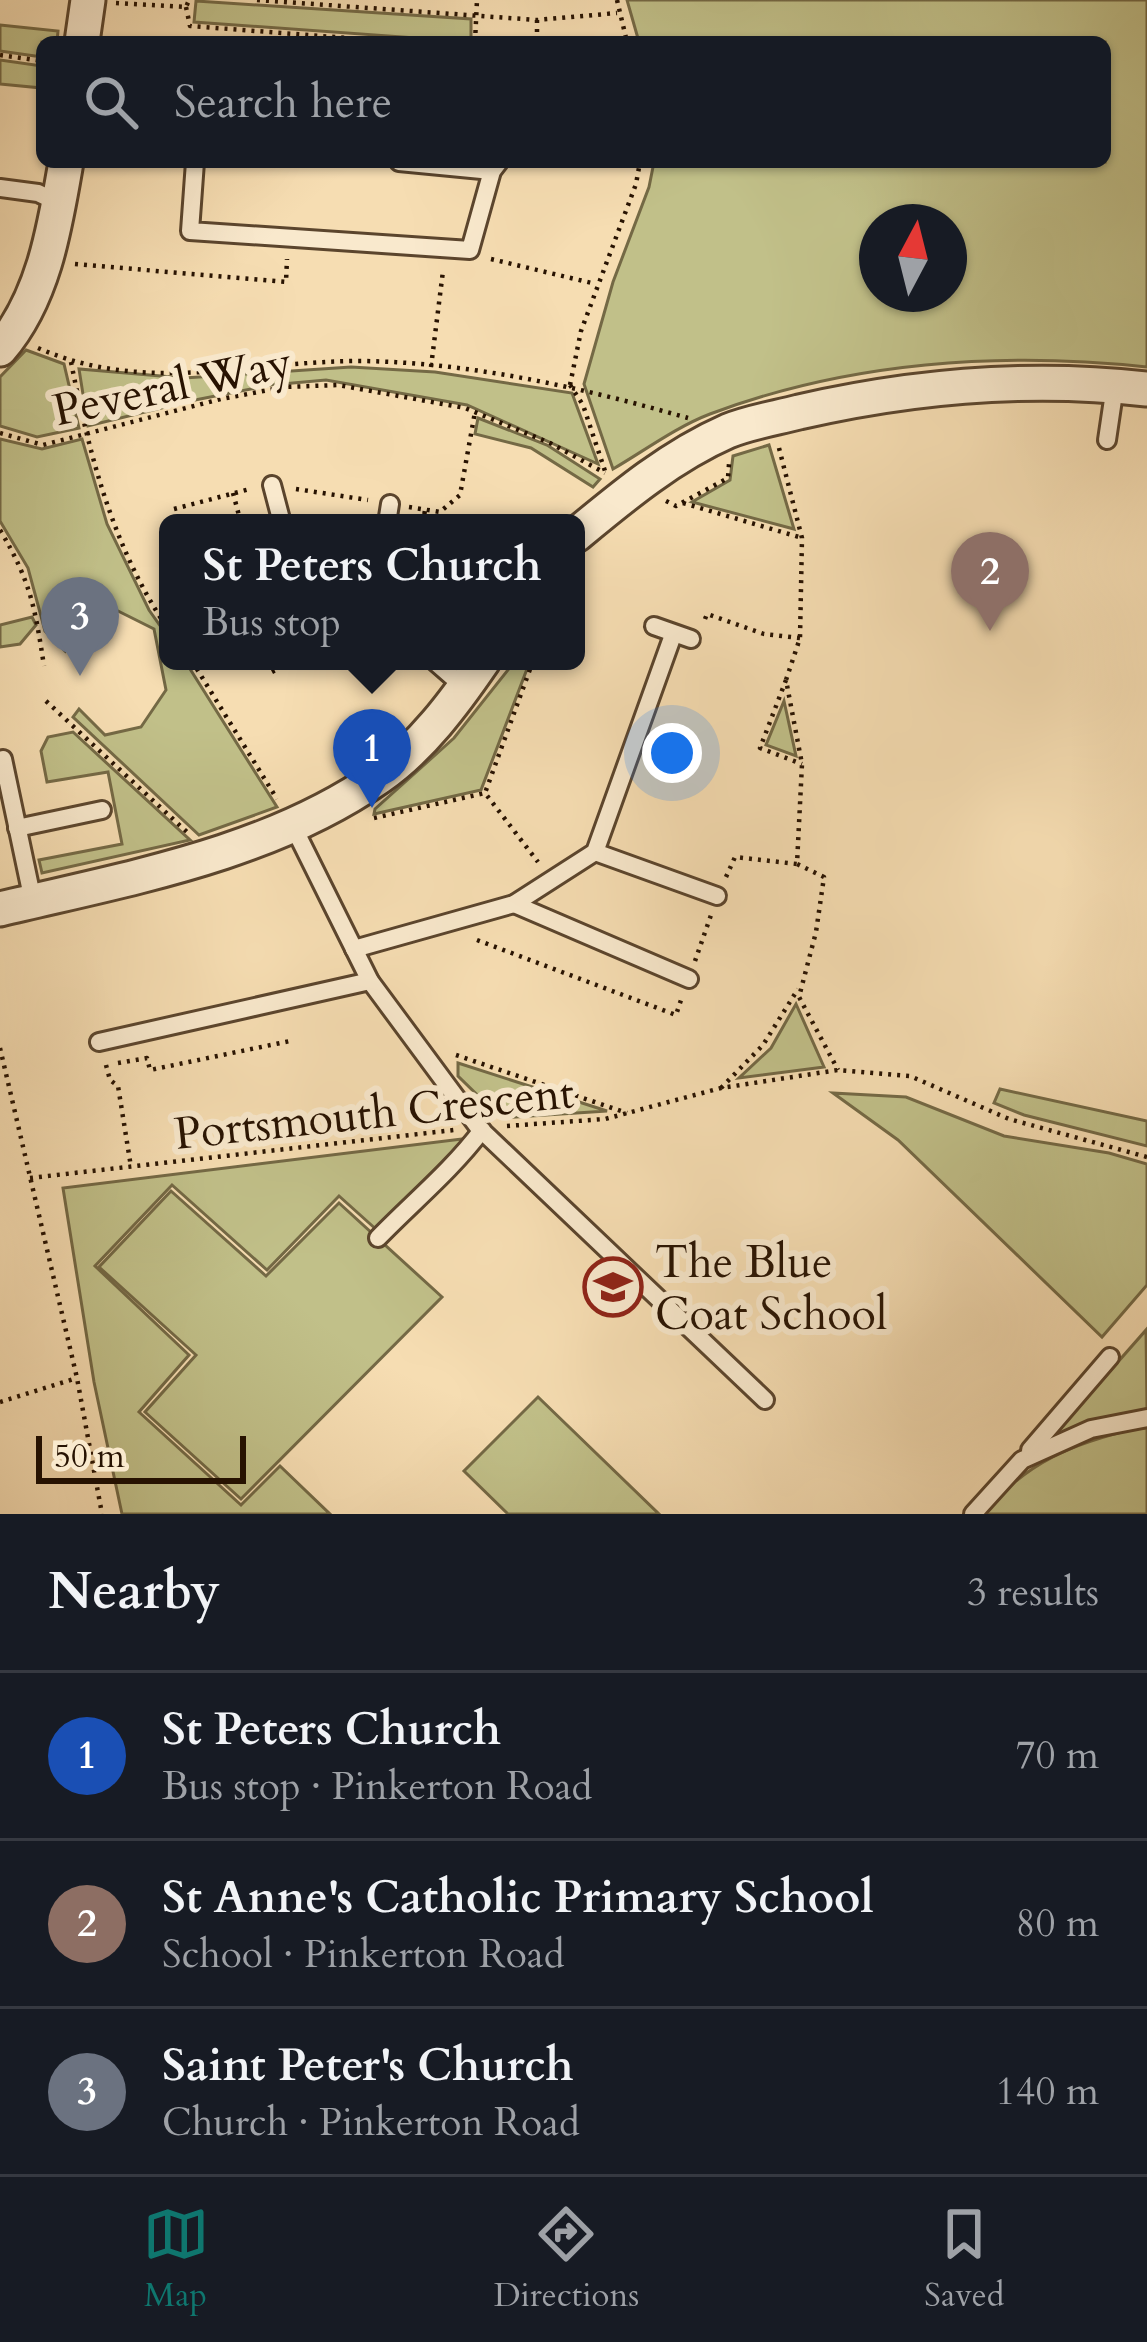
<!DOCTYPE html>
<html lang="en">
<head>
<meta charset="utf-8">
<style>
  :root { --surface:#171b24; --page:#242831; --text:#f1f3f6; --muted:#9ea1a6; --line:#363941; --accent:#0f766e }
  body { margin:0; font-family:Cardo,serif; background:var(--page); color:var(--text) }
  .compass { position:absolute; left:859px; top:204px; width:108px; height:108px; border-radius:50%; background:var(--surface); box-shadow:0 3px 9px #0004; rotate:7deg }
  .scale { position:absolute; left:36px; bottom:30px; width:210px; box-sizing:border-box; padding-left:12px; border:6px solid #271201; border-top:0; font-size:33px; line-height:42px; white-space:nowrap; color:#271201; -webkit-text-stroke:9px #f9e9cd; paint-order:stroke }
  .you { position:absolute; left:672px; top:753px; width:42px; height:42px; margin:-30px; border:9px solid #fff; border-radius:50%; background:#1a73e8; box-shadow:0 0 0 18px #1a73e833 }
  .badge { display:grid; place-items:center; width:78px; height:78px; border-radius:50%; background:var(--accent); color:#fff; font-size:39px; font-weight:700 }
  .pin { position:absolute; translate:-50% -99px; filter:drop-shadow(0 3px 6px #0008) }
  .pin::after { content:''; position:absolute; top:63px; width:42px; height:36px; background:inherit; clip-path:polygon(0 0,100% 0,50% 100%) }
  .popup { position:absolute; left:159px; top:514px; width:426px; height:156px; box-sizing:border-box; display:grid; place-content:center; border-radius:18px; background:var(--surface); filter:drop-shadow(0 3px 9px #0005); font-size:39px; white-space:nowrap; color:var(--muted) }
  .popup b { font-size:45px; color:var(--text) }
  .popup::after { content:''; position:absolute; left:50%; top:100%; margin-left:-24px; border:24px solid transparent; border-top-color:var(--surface) }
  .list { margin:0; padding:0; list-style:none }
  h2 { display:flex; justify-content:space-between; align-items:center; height:156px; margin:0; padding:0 48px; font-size:51px }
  h2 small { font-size:39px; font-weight:400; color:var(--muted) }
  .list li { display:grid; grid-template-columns:78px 1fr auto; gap:36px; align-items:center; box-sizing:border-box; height:168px; padding:0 48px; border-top:3px solid var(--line) }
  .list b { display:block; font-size:45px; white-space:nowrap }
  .list p { margin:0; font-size:39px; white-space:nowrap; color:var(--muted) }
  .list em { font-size:39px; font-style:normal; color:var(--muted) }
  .icon { flex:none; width:66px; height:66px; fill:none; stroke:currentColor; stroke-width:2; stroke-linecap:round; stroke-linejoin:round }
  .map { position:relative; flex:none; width:1147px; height:1514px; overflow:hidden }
  .search { position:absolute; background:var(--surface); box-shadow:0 3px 9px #0004; left:36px; right:36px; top:36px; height:132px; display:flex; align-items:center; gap:30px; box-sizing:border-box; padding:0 42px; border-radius:18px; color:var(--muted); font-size:45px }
  .sheet { height:660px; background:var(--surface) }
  nav { display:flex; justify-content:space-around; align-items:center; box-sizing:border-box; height:168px; border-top:3px solid var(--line); background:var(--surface); font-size:33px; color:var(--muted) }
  nav a { display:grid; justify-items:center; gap:6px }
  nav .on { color:var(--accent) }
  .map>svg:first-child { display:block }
  .green { fill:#c1c089; stroke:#746945; stroke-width:3; fill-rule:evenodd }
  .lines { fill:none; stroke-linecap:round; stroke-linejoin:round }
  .service-casing { stroke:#5b452d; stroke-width:22 }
  .minor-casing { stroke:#5b452d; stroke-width:39 }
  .path { stroke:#271201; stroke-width:4.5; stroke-dasharray:3 6; stroke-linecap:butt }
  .service { stroke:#f9e9cd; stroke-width:16 }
  .minor { stroke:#f9e9cd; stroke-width:33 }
  .labels { text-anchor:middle; stroke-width:12; stroke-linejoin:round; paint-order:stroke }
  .street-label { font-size:45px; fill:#271201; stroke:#f9e9cd }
  .poi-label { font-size:45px; fill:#271201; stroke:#f9e9cd; text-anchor:start }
</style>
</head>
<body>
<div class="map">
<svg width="1147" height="1514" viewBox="0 0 1147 1514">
  <rect width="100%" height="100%" fill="#f6ddb2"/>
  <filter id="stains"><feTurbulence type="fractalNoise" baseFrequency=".00167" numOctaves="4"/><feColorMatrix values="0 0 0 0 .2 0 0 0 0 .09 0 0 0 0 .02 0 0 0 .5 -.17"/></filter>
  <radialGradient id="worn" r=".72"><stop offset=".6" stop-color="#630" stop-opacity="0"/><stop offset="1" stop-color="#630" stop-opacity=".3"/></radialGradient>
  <g class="green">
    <path d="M627,0H1147V367C1001,351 848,362 710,414C676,427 644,451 613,469L584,384L613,282L649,187L654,162H1105V42H639ZM877,222H949V294H877Z"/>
    <polygon points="196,1 471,19 471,42 194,22"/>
    <polygon points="0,25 58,31 57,42 42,42 42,57 0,51"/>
    <polygon points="0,60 42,66 42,88 0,84"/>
    <polygon points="26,350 64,364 79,428 37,437 0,426 0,377"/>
    <polygon points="351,367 435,372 572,393 598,464 467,405 326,380 271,385 190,401 88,426 79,369 184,378"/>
    <polygon points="478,418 547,445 600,479 593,487 531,448 475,434"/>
    <polygon points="0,439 42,449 82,439 107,524 149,610 168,637 168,661 185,661 277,807 199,835 73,717 79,709 105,735 141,727 166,690 154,629 114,609 81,614 65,651 45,631 28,568 0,521"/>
    <polygon points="769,445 794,529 692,502 730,480 733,456"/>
    <polygon points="32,617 36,625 20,644 0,647 0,625"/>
    <polygon points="515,661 530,661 481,790 374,814 375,809 454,738"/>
    <polygon points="784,701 796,756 766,745"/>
    <polygon points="73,732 190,840 42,873 39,860 122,844 108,772 47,782 41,751 48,737"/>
    <polygon points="796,1004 824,1067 739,1078 771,1048"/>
    <polygon points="458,1063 607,1111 501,1118 458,1076"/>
    <polygon points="1000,1089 1147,1121 1147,1146 1024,1115 994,1103"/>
    <polygon points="833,1093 906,1097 1004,1136 1109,1153 1147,1164 1147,1285 1102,1337 898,1140"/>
    <polygon points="470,1138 378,1231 339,1196 267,1270 172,1185 95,1266 189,1355 139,1412 241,1505 280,1466 330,1514 122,1514 94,1382 63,1188"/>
    <polygon points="171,1191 266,1276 339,1203 442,1297 241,1499 145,1412 196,1355 99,1267"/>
    <polygon points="1146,1330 1147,1410 1050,1439"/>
    <polygon points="538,1397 659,1514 508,1514 464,1471"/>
    <path d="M1138,1428H1147V1514H983C1026,1462 1073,1443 1138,1428Z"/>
  </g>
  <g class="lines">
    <defs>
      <g id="service">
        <polyline points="195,162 190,231 470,250 492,171 499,162"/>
        <polyline points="399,162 492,171"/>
        <polyline points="0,188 38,193 59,203"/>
        <polyline points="1107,440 1115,386"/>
        <polyline points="272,485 282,523"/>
        <polyline points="387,523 390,504"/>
        <polyline points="654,626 691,639"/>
        <polyline points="434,661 465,688"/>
        <polyline points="3,759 33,901"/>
        <polyline points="293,826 370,981 478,1127 765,1400"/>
        <polyline points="17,828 102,810"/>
        <polyline points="595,852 717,896"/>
        <polyline points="514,904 689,979"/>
        <polyline points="354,949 514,904 595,852 673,635"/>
        <polyline points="99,1042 370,981"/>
        <path d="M378,1238C413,1202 452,1170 482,1130"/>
        <polyline points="1030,1450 1110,1357"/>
        <polyline points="973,1514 1022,1460 1091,1429 1147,1418"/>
      </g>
      <g id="minor">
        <polyline points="82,42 88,0"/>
        <path d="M0,349C44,298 55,226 66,162"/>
        <path d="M576,535C623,496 671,456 728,431C750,422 776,418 799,412C912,386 1032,376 1147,389"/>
        <path d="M0,909C129,878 269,854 379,777C421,748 455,702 483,661"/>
      </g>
    </defs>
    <use href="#service" class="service-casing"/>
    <use href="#minor" class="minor-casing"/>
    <g class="path">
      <polyline points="257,0 537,20 617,13"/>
      <polyline points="617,0 627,42"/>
      <polyline points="116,3 186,7 189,0"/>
      <polyline points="186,7 190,26 400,42"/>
      <polyline points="537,20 537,42"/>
      <polyline points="475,42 477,0"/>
      <polyline points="0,55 42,61"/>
      <polyline points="491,259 596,284"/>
      <polyline points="75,264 286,282 287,259"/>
      <path d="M38,348C148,396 252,360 364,361C474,363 583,388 688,418"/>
      <path d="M71,362C90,457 113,548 168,629"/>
      <polyline points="431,367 443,271"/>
      <polyline points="570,385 581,331 636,184 640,162"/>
      <polyline points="570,385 583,405 606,474"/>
      <polyline points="0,433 43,445 221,399 285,387 338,385 465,408 550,443 605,473"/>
      <polyline points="779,448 802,538 800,638 786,680 802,764 797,864 824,877 816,932 799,997 838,1070"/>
      <polyline points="296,489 368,500"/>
      <polyline points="233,493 241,523"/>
      <polyline points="666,501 676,506 728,478 729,464"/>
      <polyline points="683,503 799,537"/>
      <polyline points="409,507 440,512 460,495 475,412"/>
      <polyline points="174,509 250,489"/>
      <polyline points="423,523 425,510"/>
      <path d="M0,530C31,582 35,608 44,666"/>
      <polyline points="705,619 707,614 764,634 800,638"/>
      <polyline points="192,661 277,799"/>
      <polyline points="533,661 485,793 538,862"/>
      <polyline points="272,672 293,661"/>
      <polyline points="786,680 760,748 802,764"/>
      <polyline points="46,701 188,833"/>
      <polyline points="374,818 485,793"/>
      <polyline points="726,877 735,857 797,864"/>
      <polyline points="477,940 676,1015 681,1000"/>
      <polyline points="695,961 711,915"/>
      <polyline points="0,1048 77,1378 102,1514"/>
      <polyline points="456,1055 627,1113"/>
      <polyline points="118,1063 147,1058 150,1070 290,1041"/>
      <polyline points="106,1065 110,1080 118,1086 131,1167"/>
      <polyline points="721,1088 763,1045 798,989"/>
      <polyline points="507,1126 605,1119 721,1088 838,1070 910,1076 1009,1119 1147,1157"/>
      <polyline points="30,1178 454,1130"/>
      <polyline points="0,1402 77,1378"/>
    </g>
    <use href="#service" class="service"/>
    <use href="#minor" class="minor"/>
  </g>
  <defs>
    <symbol id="school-ring" viewBox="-11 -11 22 22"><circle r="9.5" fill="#f9e9cd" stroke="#8f2418" stroke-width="1.5"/><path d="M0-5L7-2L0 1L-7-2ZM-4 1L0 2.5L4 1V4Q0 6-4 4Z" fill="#8f2418"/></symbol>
  </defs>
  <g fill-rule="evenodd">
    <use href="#school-ring" x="580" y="1254" width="66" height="66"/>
  </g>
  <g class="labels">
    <g class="street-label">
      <text transform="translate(172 385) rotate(-12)" y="16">Peveral Way</text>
      <text transform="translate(374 1112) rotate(-6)" y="16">Portsmouth Crescent</text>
    </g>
    <g class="poi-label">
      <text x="655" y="1277">The Blue<tspan x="655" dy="52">Coat School</tspan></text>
    </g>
  </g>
  <rect width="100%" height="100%" filter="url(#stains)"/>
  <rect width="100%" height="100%" fill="url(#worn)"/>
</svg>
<svg class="compass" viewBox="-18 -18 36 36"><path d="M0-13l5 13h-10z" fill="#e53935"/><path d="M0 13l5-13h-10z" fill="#9ea1a6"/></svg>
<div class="scale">50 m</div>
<div class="you"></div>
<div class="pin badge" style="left:372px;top:808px;background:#1a4fb4">1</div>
<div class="popup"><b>St Peters Church</b>Bus stop</div>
<div class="pin badge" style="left:990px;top:631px;background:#8d6e63">2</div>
<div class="pin badge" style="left:80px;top:676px;background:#6b7280">3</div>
<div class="search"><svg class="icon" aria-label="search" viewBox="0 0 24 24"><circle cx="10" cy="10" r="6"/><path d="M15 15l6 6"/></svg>Search here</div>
</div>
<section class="sheet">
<h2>Nearby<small>3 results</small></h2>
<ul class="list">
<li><span class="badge" style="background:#1a4fb4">1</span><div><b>St Peters Church</b><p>Bus stop · Pinkerton Road</p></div><em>70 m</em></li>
<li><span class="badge" style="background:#8d6e63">2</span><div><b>St Anne's Catholic Primary School</b><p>School · Pinkerton Road</p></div><em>80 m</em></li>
<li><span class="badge" style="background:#6b7280">3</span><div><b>Saint Peter's Church</b><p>Church · Pinkerton Road</p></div><em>140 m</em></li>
</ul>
</section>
<nav>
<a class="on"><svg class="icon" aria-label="map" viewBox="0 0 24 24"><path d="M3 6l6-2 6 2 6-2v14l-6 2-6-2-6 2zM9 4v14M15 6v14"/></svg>Map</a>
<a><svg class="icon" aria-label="directions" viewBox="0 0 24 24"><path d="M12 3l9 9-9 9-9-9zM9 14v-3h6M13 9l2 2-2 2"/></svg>Directions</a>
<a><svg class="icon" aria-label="saved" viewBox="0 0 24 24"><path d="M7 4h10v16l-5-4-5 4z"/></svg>Saved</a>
</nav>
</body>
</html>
